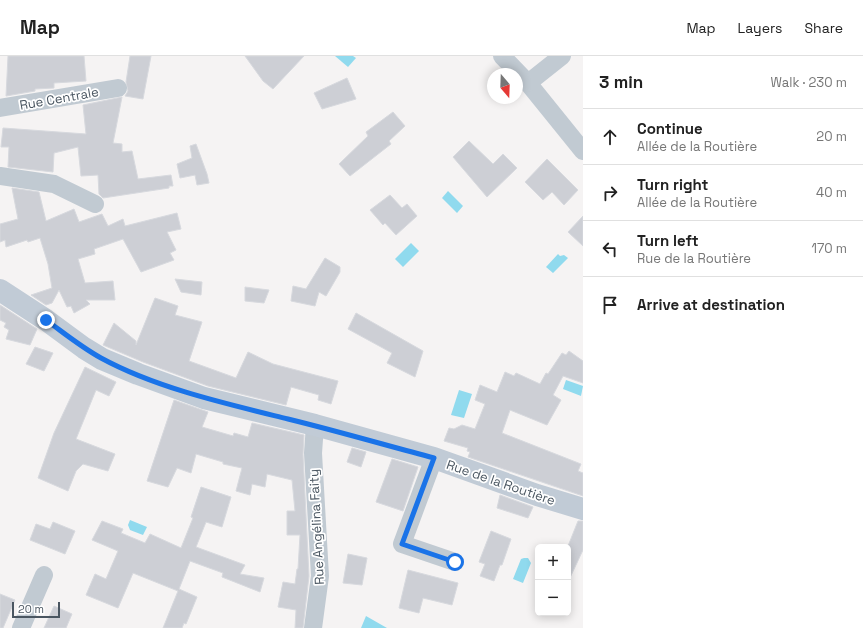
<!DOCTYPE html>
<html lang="en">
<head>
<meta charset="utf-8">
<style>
  :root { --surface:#fff; --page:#f2f2f2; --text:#222; --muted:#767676; --line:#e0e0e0 }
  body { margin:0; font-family:"Space Grotesk",sans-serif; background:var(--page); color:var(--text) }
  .controls { position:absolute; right:12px; bottom:12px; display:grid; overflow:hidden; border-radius:6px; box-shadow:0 2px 10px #0003 }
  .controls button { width:36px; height:36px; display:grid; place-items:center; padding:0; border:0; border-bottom:1px solid var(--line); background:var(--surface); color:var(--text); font:20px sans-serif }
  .compass { position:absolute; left:487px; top:12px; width:36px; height:36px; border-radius:50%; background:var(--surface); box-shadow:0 2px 10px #0003; rotate:161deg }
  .scale { position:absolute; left:12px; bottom:10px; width:48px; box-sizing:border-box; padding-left:4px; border:2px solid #4a5661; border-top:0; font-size:11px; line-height:14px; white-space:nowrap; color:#4a5661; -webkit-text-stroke:3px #fff; paint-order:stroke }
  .stop { position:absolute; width:12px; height:12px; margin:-9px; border:3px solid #1a73e8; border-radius:50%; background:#fff }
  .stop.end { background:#1a73e8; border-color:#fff; box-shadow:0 1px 4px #0008 }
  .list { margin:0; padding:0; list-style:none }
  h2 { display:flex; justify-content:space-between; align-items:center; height:52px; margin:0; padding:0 16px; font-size:17px }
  h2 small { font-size:13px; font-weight:400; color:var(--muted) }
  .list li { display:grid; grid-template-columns:26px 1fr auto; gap:12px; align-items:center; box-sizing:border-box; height:56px; padding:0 16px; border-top:1px solid var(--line) }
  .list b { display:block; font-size:15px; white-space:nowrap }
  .list p { margin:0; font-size:13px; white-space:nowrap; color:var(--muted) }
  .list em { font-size:13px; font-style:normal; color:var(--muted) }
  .icon { flex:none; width:22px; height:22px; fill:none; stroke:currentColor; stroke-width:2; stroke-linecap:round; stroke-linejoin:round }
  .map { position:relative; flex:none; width:583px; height:572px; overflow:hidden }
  header { display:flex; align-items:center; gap:24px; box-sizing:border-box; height:56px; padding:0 20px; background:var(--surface); border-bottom:1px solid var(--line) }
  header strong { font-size:19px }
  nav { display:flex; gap:22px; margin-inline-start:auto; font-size:14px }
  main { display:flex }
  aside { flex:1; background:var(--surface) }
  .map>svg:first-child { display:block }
  .water { fill:#90daee }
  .building { fill:#cdcfd5; stroke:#d7d9de }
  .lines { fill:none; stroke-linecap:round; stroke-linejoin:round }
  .street { stroke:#c1cad2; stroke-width:18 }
  .secondary { stroke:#c1cbd6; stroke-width:22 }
  .route { stroke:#1a73e8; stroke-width:5 }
  .labels { text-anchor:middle; stroke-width:3.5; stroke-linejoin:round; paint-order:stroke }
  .street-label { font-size:13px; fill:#4a5661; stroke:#fff }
</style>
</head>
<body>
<header>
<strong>Map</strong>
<nav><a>Map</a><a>Layers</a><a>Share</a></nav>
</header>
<main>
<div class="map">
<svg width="583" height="572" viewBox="0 0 583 572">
  <rect width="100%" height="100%" fill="#f5f3f3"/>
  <g class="water">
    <polygon points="335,0 353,0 356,2 348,11"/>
    <polygon points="448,135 463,150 457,157 442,142"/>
    <polygon points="411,187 419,195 403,211 395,203"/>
    <polygon points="558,198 560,200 564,199 568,202 553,217 546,211"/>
    <polygon points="566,324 583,330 581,340 563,333"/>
    <polygon points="459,334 472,338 464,362 451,359"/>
    <polygon points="130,464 147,471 143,479 130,474 128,469"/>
    <polygon points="524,502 528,502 531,507 523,527 513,523 521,503"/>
    <polygon points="366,560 387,572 361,572"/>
  </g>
  <g class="building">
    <polygon points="8,0 84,0 86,25 54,27 54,32 35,33 35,35 6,40"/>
    <polygon points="130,0 151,0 143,43 125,40 128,35 126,26"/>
    <polygon points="245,0 304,0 273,33 263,25"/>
    <polygon points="347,22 356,43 322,53 314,37"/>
    <polygon points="122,41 113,87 122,88 122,96 132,95 138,123 171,119 173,130 169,130 169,132 103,142 99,138 98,119 81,120 78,91 54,97 53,116 8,111 9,91 1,91 3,72 86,78 83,49"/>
    <polygon points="393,56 405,70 389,85 391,88 350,120 339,108 368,80 366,76"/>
    <polygon points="469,85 493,108 503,98 517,112 487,141 453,101"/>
    <polygon points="196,88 207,118 209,127 197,129 195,119 180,122 177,108 192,102 190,90"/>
    <polygon points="547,103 578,134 564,149 552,136 543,144 525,126"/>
    <polygon points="12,132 39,136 46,165 74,153 79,166 102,158 108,170 123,163 125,170 177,157 181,173 167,176 176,194 170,197 174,204 141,216 123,183 94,193 95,198 78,203 85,227 113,225 115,244 86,244 90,248 74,257 71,250 67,251 59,234 52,247 46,249 31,239 52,232 48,208 40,182 28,186 27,184 6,191 5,184 0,186 0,168 18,163"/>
    <polygon points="390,139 402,152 407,148 417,160 396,179 385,167 383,169 370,154"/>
    <polygon points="583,160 583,190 568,176"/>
    <polygon points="325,202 340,211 340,216 326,240 319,236 315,250 291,245 293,230 306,233"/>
    <polygon points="175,223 202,226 201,239 181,236"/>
    <polygon points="245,231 269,234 264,247 245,245"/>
    <polygon points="155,242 178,250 175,259 202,266 189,305 236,322 248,296 273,308 338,325 331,348 318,344 319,339 291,331 286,349 208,330 143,306 103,289 114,267 136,285 136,289"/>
    <polygon points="0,249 37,273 30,289 6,283 9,274 4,271 6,267 0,264"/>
    <polygon points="356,257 423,295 415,321 387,307 392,297 348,273"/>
    <polygon points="35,291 53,297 44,315 26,308"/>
    <polygon points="569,295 583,305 583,327 563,320 553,339 561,344 547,369 510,354 502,377 581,408 578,415 583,417 583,440 468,401 470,396 467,395 468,392 444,385 449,372 454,373 462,369 475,373 485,348 475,344 480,329 497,336 505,316 514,320 516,317 540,328 546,317 548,318 562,297 566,299"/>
    <polygon points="85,311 116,326 109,340 96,334 76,383 115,398 108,415 83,408 76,415 68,435 38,422 54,377"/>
    <polygon points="174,344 208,356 202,371 233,380 234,377 248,381 252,367 304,379 303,398 309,520 303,572 295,572 296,554 278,551 283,526 295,528 297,513 298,513 300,479 287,479 287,455 295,455 292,424 267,418 265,431 252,428 250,439 236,435 242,412 223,408 223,406 196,398 191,417 177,412 168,431 147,425"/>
    <polygon points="352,392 366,396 361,411 347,406"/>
    <polygon points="392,403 418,411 403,455 376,446"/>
    <polygon points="201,431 231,441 222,471 206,466 196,491 245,509 240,518 264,522 260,536 222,521 223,517 190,505 179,533 197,541 186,568 184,567 182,572 163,572 178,535 133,517 118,552 86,539 95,518 106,523 118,495 92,484 102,465 123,473 121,477 145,487 150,478 181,492 193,462 191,461"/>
    <polygon points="500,439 533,451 528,462 497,452"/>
    <polygon points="578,465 583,465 583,494 568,526 568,490"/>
    <polygon points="53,466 75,475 65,498 30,484 36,468 50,473"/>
    <polygon points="491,475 511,483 502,509 500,509 494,525 480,520 485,508 479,506"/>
    <polygon points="348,498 367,502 362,529 343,527"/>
    <polygon points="408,514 458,527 452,549 423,542 419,557 399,552"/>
    <polygon points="0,538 15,544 3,572 0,572"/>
    <polygon points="54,550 72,558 66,572 44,572"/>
  </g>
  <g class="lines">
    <g class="street">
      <polyline points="502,0 528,27 583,95"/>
      <polyline points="528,27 562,0"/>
      <polyline points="0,52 118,32"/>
      <polyline points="0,120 54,128 95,148"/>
      <polyline points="434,402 402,488 455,506"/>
      <polyline points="21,572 44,519"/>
      <polyline points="313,572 320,520 313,397 315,369"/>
    </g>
    <polyline class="secondary" points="0,234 46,264 84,292 102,303 138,318 204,342 315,369 434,402 537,439 583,453"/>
  </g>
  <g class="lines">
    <path class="route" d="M46,264C64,277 81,291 101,302C156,332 227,348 288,363C337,375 385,389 434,402L402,488L455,506"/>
  </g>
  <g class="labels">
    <g class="street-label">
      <text transform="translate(59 42) rotate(-10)" y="5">Rue Centrale</text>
      <text transform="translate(501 426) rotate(19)" y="5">Rue de la Routière</text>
      <text transform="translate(316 471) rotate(-93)" y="5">Rue Angélina Faity</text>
    </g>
  </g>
</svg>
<div class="controls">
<button>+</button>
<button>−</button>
</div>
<svg class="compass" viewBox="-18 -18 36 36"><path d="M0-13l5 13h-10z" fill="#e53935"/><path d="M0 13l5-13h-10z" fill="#767676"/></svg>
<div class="scale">20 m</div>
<div class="stop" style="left:455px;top:506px"></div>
<div class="stop end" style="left:46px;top:264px"></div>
</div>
<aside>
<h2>3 min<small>Walk · 230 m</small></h2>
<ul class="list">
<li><svg class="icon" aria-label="ahead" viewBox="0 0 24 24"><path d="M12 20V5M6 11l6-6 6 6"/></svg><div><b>Continue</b><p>Allée de la Routière</p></div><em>20 m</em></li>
<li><svg class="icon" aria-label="right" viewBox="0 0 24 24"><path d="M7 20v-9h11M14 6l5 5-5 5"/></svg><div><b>Turn right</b><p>Allée de la Routière</p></div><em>40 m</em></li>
<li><svg class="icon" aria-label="left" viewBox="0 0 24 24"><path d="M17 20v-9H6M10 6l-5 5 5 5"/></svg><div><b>Turn left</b><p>Rue de la Routière</p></div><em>170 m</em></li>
<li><svg class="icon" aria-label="arrive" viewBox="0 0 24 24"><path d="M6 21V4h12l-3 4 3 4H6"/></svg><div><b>Arrive at destination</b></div></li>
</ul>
</aside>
</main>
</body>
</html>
